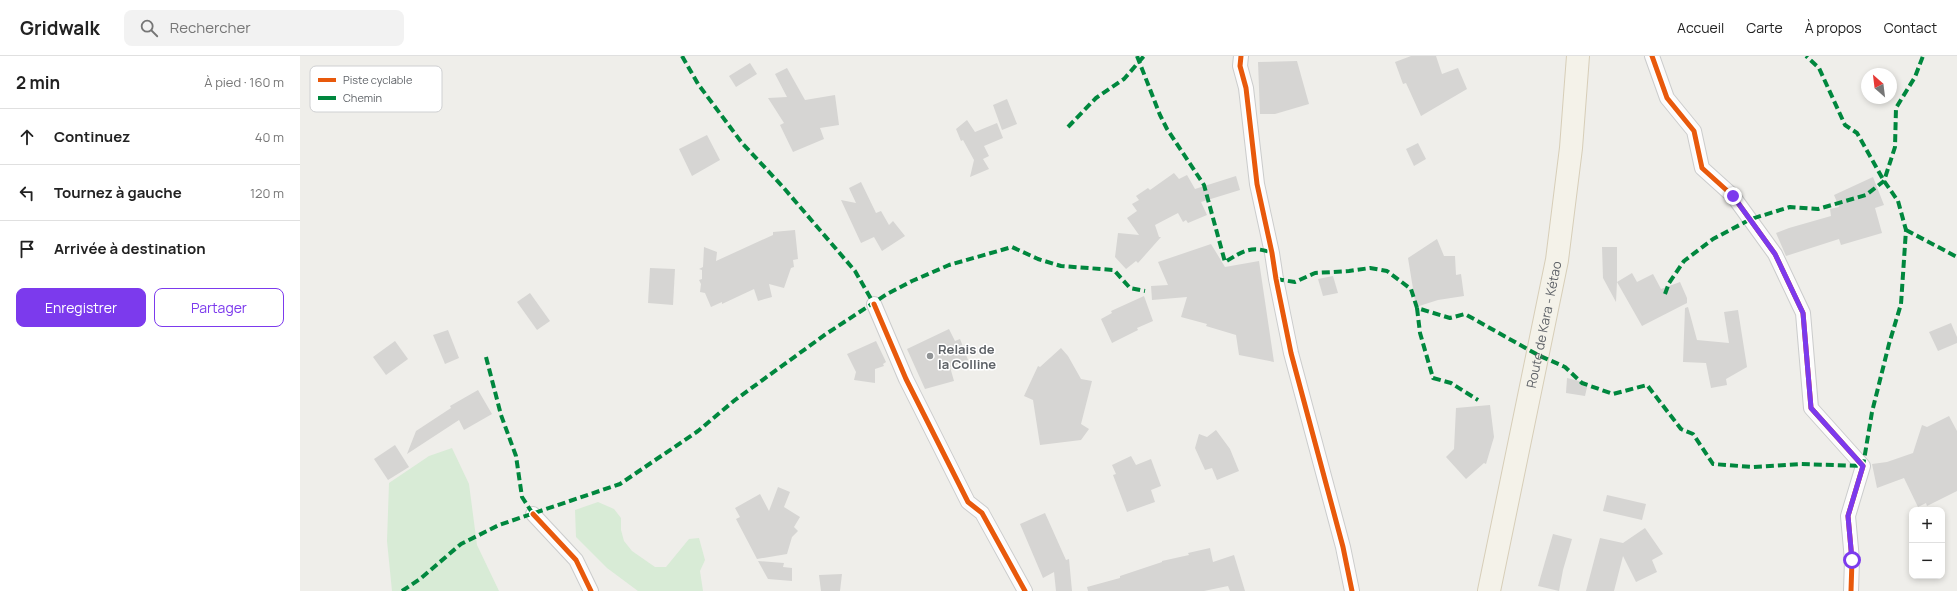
<!DOCTYPE html>
<html lang="fr">
<head>
<meta charset="utf-8">
<style>
  :root { --surface:#fff; --page:#f2f2f2; --text:#222; --muted:#767676; --line:#e0e0e0; --accent:#7c3aed }
  body { margin:0; font-family:Manrope,sans-serif; background:var(--page); color:var(--text) }
  .controls { position:absolute; right:12px; bottom:12px; display:grid; overflow:hidden; border-radius:8px; box-shadow:0 2px 6px #0003 }
  .controls button { width:36px; height:36px; display:grid; place-items:center; padding:0; border:0; border-bottom:1px solid var(--line); background:var(--surface); color:var(--text); font:20px sans-serif }
  .compass { position:absolute; left:1561px; top:12px; width:36px; height:36px; border-radius:50%; background:var(--surface); box-shadow:0 2px 6px #0003; rotate:332deg }
  .stop { position:absolute; width:12px; height:12px; margin:-9px; border:3px solid #7c3aed; border-radius:50%; background:#fff }
  .stop.end { background:#7c3aed; border-color:#fff; box-shadow:0 1px 4px #0008 }
  .list { margin:0; padding:0; list-style:none }
  h2 { display:flex; justify-content:space-between; align-items:center; height:52px; margin:0; padding:0 16px; font-size:17px }
  h2 small { font-size:13px; font-weight:400; color:var(--muted) }
  .list li { display:grid; grid-template-columns:26px 1fr auto; gap:12px; align-items:center; box-sizing:border-box; height:56px; padding:0 16px; border-top:1px solid var(--line) }
  .list b { display:block; font-size:15px; white-space:nowrap }
  .list em { font-size:13px; font-style:normal; color:var(--muted) }
  .actions { display:flex; gap:8px; padding:12px 16px }
  .actions a { flex:1; padding:9px 0; border:1px solid var(--accent); border-radius:8px; text-align:center; font-size:14px; color:var(--accent) }
  .actions .main { background:var(--accent); color:#fff }
  .icon { flex:none; width:22px; height:22px; fill:none; stroke:currentColor; stroke-width:2; stroke-linecap:round; stroke-linejoin:round }
  .map { position:relative; flex:none; width:1657px; height:535px; overflow:hidden }
  header { display:flex; align-items:center; gap:24px; box-sizing:border-box; height:56px; padding:0 20px; background:var(--surface); border-bottom:1px solid var(--line) }
  header strong { font-size:19px }
  nav { display:flex; gap:22px; margin-inline-start:auto; font-size:14px }
  .search { width:280px; height:36px; background:var(--page); display:flex; align-items:center; gap:10px; box-sizing:border-box; padding:0 14px; border-radius:8px; color:var(--muted); font-size:15px }
  main { display:flex }
  aside { flex:1; background:var(--surface) }
  .map>svg:first-child { display:block }
  .green { fill:#d8ebd6 }
  .building { fill:#d6d5d3 }
  .lines { fill:none; stroke-linecap:round; stroke-linejoin:round }
  .street-casing { stroke:#cbcccc; stroke-width:16 }
  .primary-casing { stroke:#d7ceb8; stroke-width:24 }
  .street { stroke:#fdfcfc; stroke-width:14 }
  .primary { stroke:#f4f2e9; stroke-width:22 }
  .quiet { stroke:#00873e; stroke-width:4; stroke-dasharray:8 4; stroke-linecap:butt }
  .cycleway-casing { stroke:#fff; stroke-width:8 }
  .cycleway { stroke:#e8590c; stroke-width:5 }
  .route { stroke:#7c3aed; stroke-width:5 }
  .poi-dot { fill:#919496; stroke:#fff; stroke-width:1.5 }
  .labels { text-anchor:middle; stroke-width:3; stroke-linejoin:round; paint-order:stroke }
  .street-label { font-size:13px; fill:#5f6368; stroke:#fff }
  .poi-label { font-size:13px; font-weight:bold; fill:#5f6368; stroke:#fff; text-anchor:start }
  .key { fill:#fff; stroke:#cfd0d2; stroke-width:1 }
  .key-label { font-size:11px; fill:#5f6368 }
</style>
</head>
<body>
<header>
<strong>Gridwalk</strong>
<div class="search"><svg class="icon" aria-label="search" viewBox="0 0 24 24"><circle cx="10" cy="10" r="6"/><path d="M15 15l6 6"/></svg>Rechercher</div>
<nav><a>Accueil</a><a>Carte</a><a>À propos</a><a>Contact</a></nav>
</header>
<main>
<aside>
<h2>2 min<small>À pied · 160 m</small></h2>
<ul class="list">
<li><svg class="icon" aria-label="ahead" viewBox="0 0 24 24"><path d="M12 20V5M6 11l6-6 6 6"/></svg><div><b>Continuez</b></div><em>40 m</em></li>
<li><svg class="icon" aria-label="left" viewBox="0 0 24 24"><path d="M17 20v-9H6M10 6l-5 5 5 5"/></svg><div><b>Tournez à gauche</b></div><em>120 m</em></li>
<li><svg class="icon" aria-label="arrive" viewBox="0 0 24 24"><path d="M6 21V4h12l-3 4 3 4H6"/></svg><div><b>Arrivée à destination</b></div></li>
</ul>
<div class="actions"><a class="main">Enregistrer</a><a>Partager</a></div>
</aside>
<div class="map">
<svg width="1657" height="535" viewBox="0 0 1657 535">
  <rect width="100%" height="100%" fill="#efeeea"/>
  <g class="green">
    <polygon points="152,392 169,428 177,489 199,535 92,535 87,485 89,427 129,400"/>
    <polygon points="298,446 314,453 321,462 321,474 324,485 332,495 355,511 366,511 389,483 399,482 405,504 400,515 403,535 338,535 307,512 276,481 275,454"/>
  </g>
  <g class="building">
    <polygon points="1111,0 1136,0 1142,18 1158,12 1167,33 1121,60 1106,27 1103,28 1095,6"/>
    <polygon points="997,5 1009,48 975,58 960,58 958,6"/>
    <polygon points="450,7 457,18 436,31 429,20"/>
    <polygon points="487,12 505,44 535,39 539,69 520,72 524,83 493,96 480,69 484,67 468,42 487,41 475,18"/>
    <polygon points="707,43 717,68 702,74 693,49"/>
    <polygon points="667,64 675,76 697,67 703,82 684,90 689,100 683,103 689,113 670,121 674,104 663,84 661,85 656,73"/>
    <polygon points="407,79 420,104 392,120 379,93"/>
    <polygon points="1118,87 1126,103 1114,110 1106,93"/>
    <polygon points="874,117 879,123 887,119 895,133 936,120 940,134 901,146 907,159 888,167 886,164 883,166 878,157 855,169 859,181 861,181 838,207 836,205 826,213 815,201 818,177 839,179 827,162 837,155 832,148 839,144 836,140 848,132 850,134"/>
    <polygon points="1573,121 1584,149 1575,152 1582,177 1541,189 1539,183 1486,200 1476,177 1489,172 1531,160 1530,153 1539,151 1534,139"/>
    <polygon points="561,126 576,157 581,155 589,169 593,165 605,180 582,195 574,181 561,187 541,144 556,147 549,132"/>
    <polygon points="495,174 498,203 493,204 494,211 491,212 484,232 469,228 472,241 458,245 454,233 422,248 422,246 411,251 405,237 400,236 401,228 399,224 402,223 402,214 399,213 403,211 404,191 417,196 416,205 473,179 473,176"/>
    <polygon points="1137,183 1144,200 1155,200 1156,219 1161,218 1164,240 1138,244 1116,251 1108,202"/>
    <polygon points="911,188 925,211 959,205 974,306 939,299 936,279 906,270 907,268 881,261 887,241 852,244 851,230 868,229 858,206"/>
    <polygon points="1302,191 1317,191 1317,226 1332,217 1337,226 1353,218 1361,233 1380,226 1387,242 1387,247 1342,270 1317,226 1316,246 1303,222"/>
    <polygon points="350,212 375,213 373,249 348,247"/>
    <polygon points="1033,220 1038,237 1023,240 1018,223"/>
    <polygon points="230,237 250,265 237,274 217,246"/>
    <polygon points="844,240 853,265 837,272 838,274 812,287 801,263 812,257 811,255"/>
    <polygon points="1388,251 1397,284 1429,287 1424,256 1438,254 1447,311 1426,323 1427,329 1411,332 1406,307 1383,306 1385,252"/>
    <polygon points="1651,267 1657,281 1657,287 1638,295 1629,276"/>
    <polygon points="649,273 655,285 660,283 668,304 650,311 654,325 625,333 607,293"/>
    <polygon points="148,274 159,302 145,308 133,279"/>
    <polygon points="95,285 108,303 86,319 73,301"/>
    <polygon points="576,285 586,306 583,308 584,310 575,313 575,327 554,324 556,316 547,298"/>
    <polygon points="761,292 768,300 781,323 792,325 781,368 789,373 781,384 740,389 733,344 724,340 738,310 740,311"/>
    <polygon points="1267,322 1288,327 1285,340 1266,337"/>
    <polygon points="178,334 192,358 164,374 159,364 107,398 116,375 151,352 150,350"/>
    <polygon points="1190,349 1194,381 1186,408 1184,407 1166,423 1146,401 1154,393 1156,352"/>
    <polygon points="1649,360 1657,375 1657,435 1627,450 1626,447 1618,451 1604,422 1577,432 1572,408 1587,406 1613,397 1622,369 1627,371"/>
    <polygon points="916,374 930,393 939,415 917,424 912,412 905,414 895,392 899,378 907,381"/>
    <polygon points="95,389 109,411 88,424 74,403"/>
    <polygon points="831,400 836,409 851,403 861,430 851,434 855,446 827,456 813,419 816,418 812,409"/>
    <polygon points="478,431 490,436 484,451 500,461 494,471 498,475 492,481 487,498 457,503 436,463 440,461 435,452 460,438 469,455"/>
    <polygon points="1307,439 1346,448 1342,464 1303,455"/>
    <polygon points="745,457 766,504 769,503 772,535 756,535 754,516 743,522 720,468"/>
    <polygon points="1345,472 1363,498 1352,504 1357,516 1336,526 1323,500 1314,535 1286,535 1300,482 1323,487"/>
    <polygon points="1253,478 1272,483 1263,514 1259,535 1238,530"/>
    <polygon points="910,492 913,506 934,499 945,535 930,535 928,530 904,535 788,535 787,531 820,522 820,520 862,506 862,505 889,499 888,497"/>
    <polygon points="458,505 484,507 483,511 492,512 492,525 468,523"/>
    <polygon points="542,518 540,535 521,535 519,519"/>
  </g>
  <g class="lines">
    <defs>
      <g id="street">
        <polyline points="941,0 940,10 946,32 957,128 972,197 976,223 991,297 1043,491 1052,535"/>
        <polyline points="1352,0 1367,42 1394,75 1402,112 1433,140 1475,198 1503,257 1511,352 1563,410 1548,460 1552,504 1551,535"/>
        <polyline points="574,248 606,323 668,446 682,457 725,535"/>
        <polyline points="233,458 276,504 291,535"/>
      </g>
      <g id="primary">
        <path id="s1" d="M1189,535L1257,204L1271,92L1278,0"/>
      </g>
    </defs>
    <use href="#street" class="street-casing"/>
    <use href="#primary" class="primary-casing"/>
    <use href="#street" class="street"/>
    <use href="#primary" class="primary"/>
    <g class="quiet">
      <polyline points="382,0 398,28 442,87 483,131 555,215 574,248"/>
      <path d="M837,0L860,59L867,73L904,129L925,206C943,195 952,189 972,197"/>
      <polyline points="768,71 796,42 824,23 844,0"/>
      <polyline points="1606,174 1657,201"/>
      <polyline points="976,223 995,226 1015,217 1049,215 1070,212 1087,215 1111,233 1117,252 1150,262 1165,258 1238,299 1265,311 1282,327 1313,338 1347,329 1381,373 1393,378 1413,408 1453,411 1500,408 1563,410 1572,356 1589,288 1601,248 1606,174 1598,145 1584,125 1557,77 1545,69 1519,12 1506,0"/>
      <polyline points="1365,238 1369,227 1384,205 1413,183 1451,163 1490,151 1518,153 1566,139 1584,125 1595,91 1596,52 1615,21 1623,0"/>
      <polyline points="1117,252 1120,277 1133,322 1151,327 1178,344"/>
      <polyline points="186,301 201,359 216,400 222,441 233,458"/>
      <polyline points="102,535 120,523 161,488 199,469 320,428 398,375 435,344 526,278 587,238 612,225 649,209 712,191 738,203 761,210 814,214 830,232 845,235"/>
    </g>
    <defs>
      <g id="cycleway">
        <polyline points="941,0 940,10 946,32 957,128 972,197 976,223 991,297 1043,491 1052,535"/>
        <polyline points="1352,0 1367,42 1394,75 1402,112 1433,140 1475,198 1503,257 1511,352 1563,410 1548,460 1552,504 1551,535"/>
        <polyline points="574,248 606,323 668,446 682,457 725,535"/>
        <polyline points="233,458 276,504 291,535"/>
      </g>
    </defs>
    <use href="#cycleway" class="cycleway-casing"/>
    <use href="#cycleway" class="cycleway"/>
  </g>
  <g class="lines">
    <polyline class="route" points="1433,140 1475,198 1503,257 1511,352 1563,410 1548,460 1552,504"/>
  </g>
  <circle class="poi-dot" cx="630" cy="300" r="4"/>
  <g class="labels">
    <g class="street-label">
      <text dy="5" stroke="none"><textPath href="#s1" startOffset="272">Route de Kara - Kétao</textPath></text>
    </g>
    <g class="poi-label">
      <text x="638" y="298">Relais de<tspan x="638" dy="15">la Colline</tspan></text>
    </g>
  </g>
  <rect x="10" y="10" width="132" height="46" rx="6" class="key"/>
  <rect x="18" y="22" width="18" height="4" fill="#e8590c"/>
  <rect x="18" y="40" width="18" height="4" fill="#00873e"/>
  <g class="key-label">
    <text x="43" y="28">Piste cyclable</text>
    <text x="43" y="46">Chemin</text>
  </g>
</svg>
<div class="controls">
<button>+</button>
<button>−</button>
</div>
<svg class="compass" viewBox="-18 -18 36 36"><path d="M0-13l5 13h-10z" fill="#e53935"/><path d="M0 13l5-13h-10z" fill="#767676"/></svg>
<div class="stop" style="left:1552px;top:504px"></div>
<div class="stop end" style="left:1433px;top:140px"></div>
</div>
</main>
</body>
</html>
